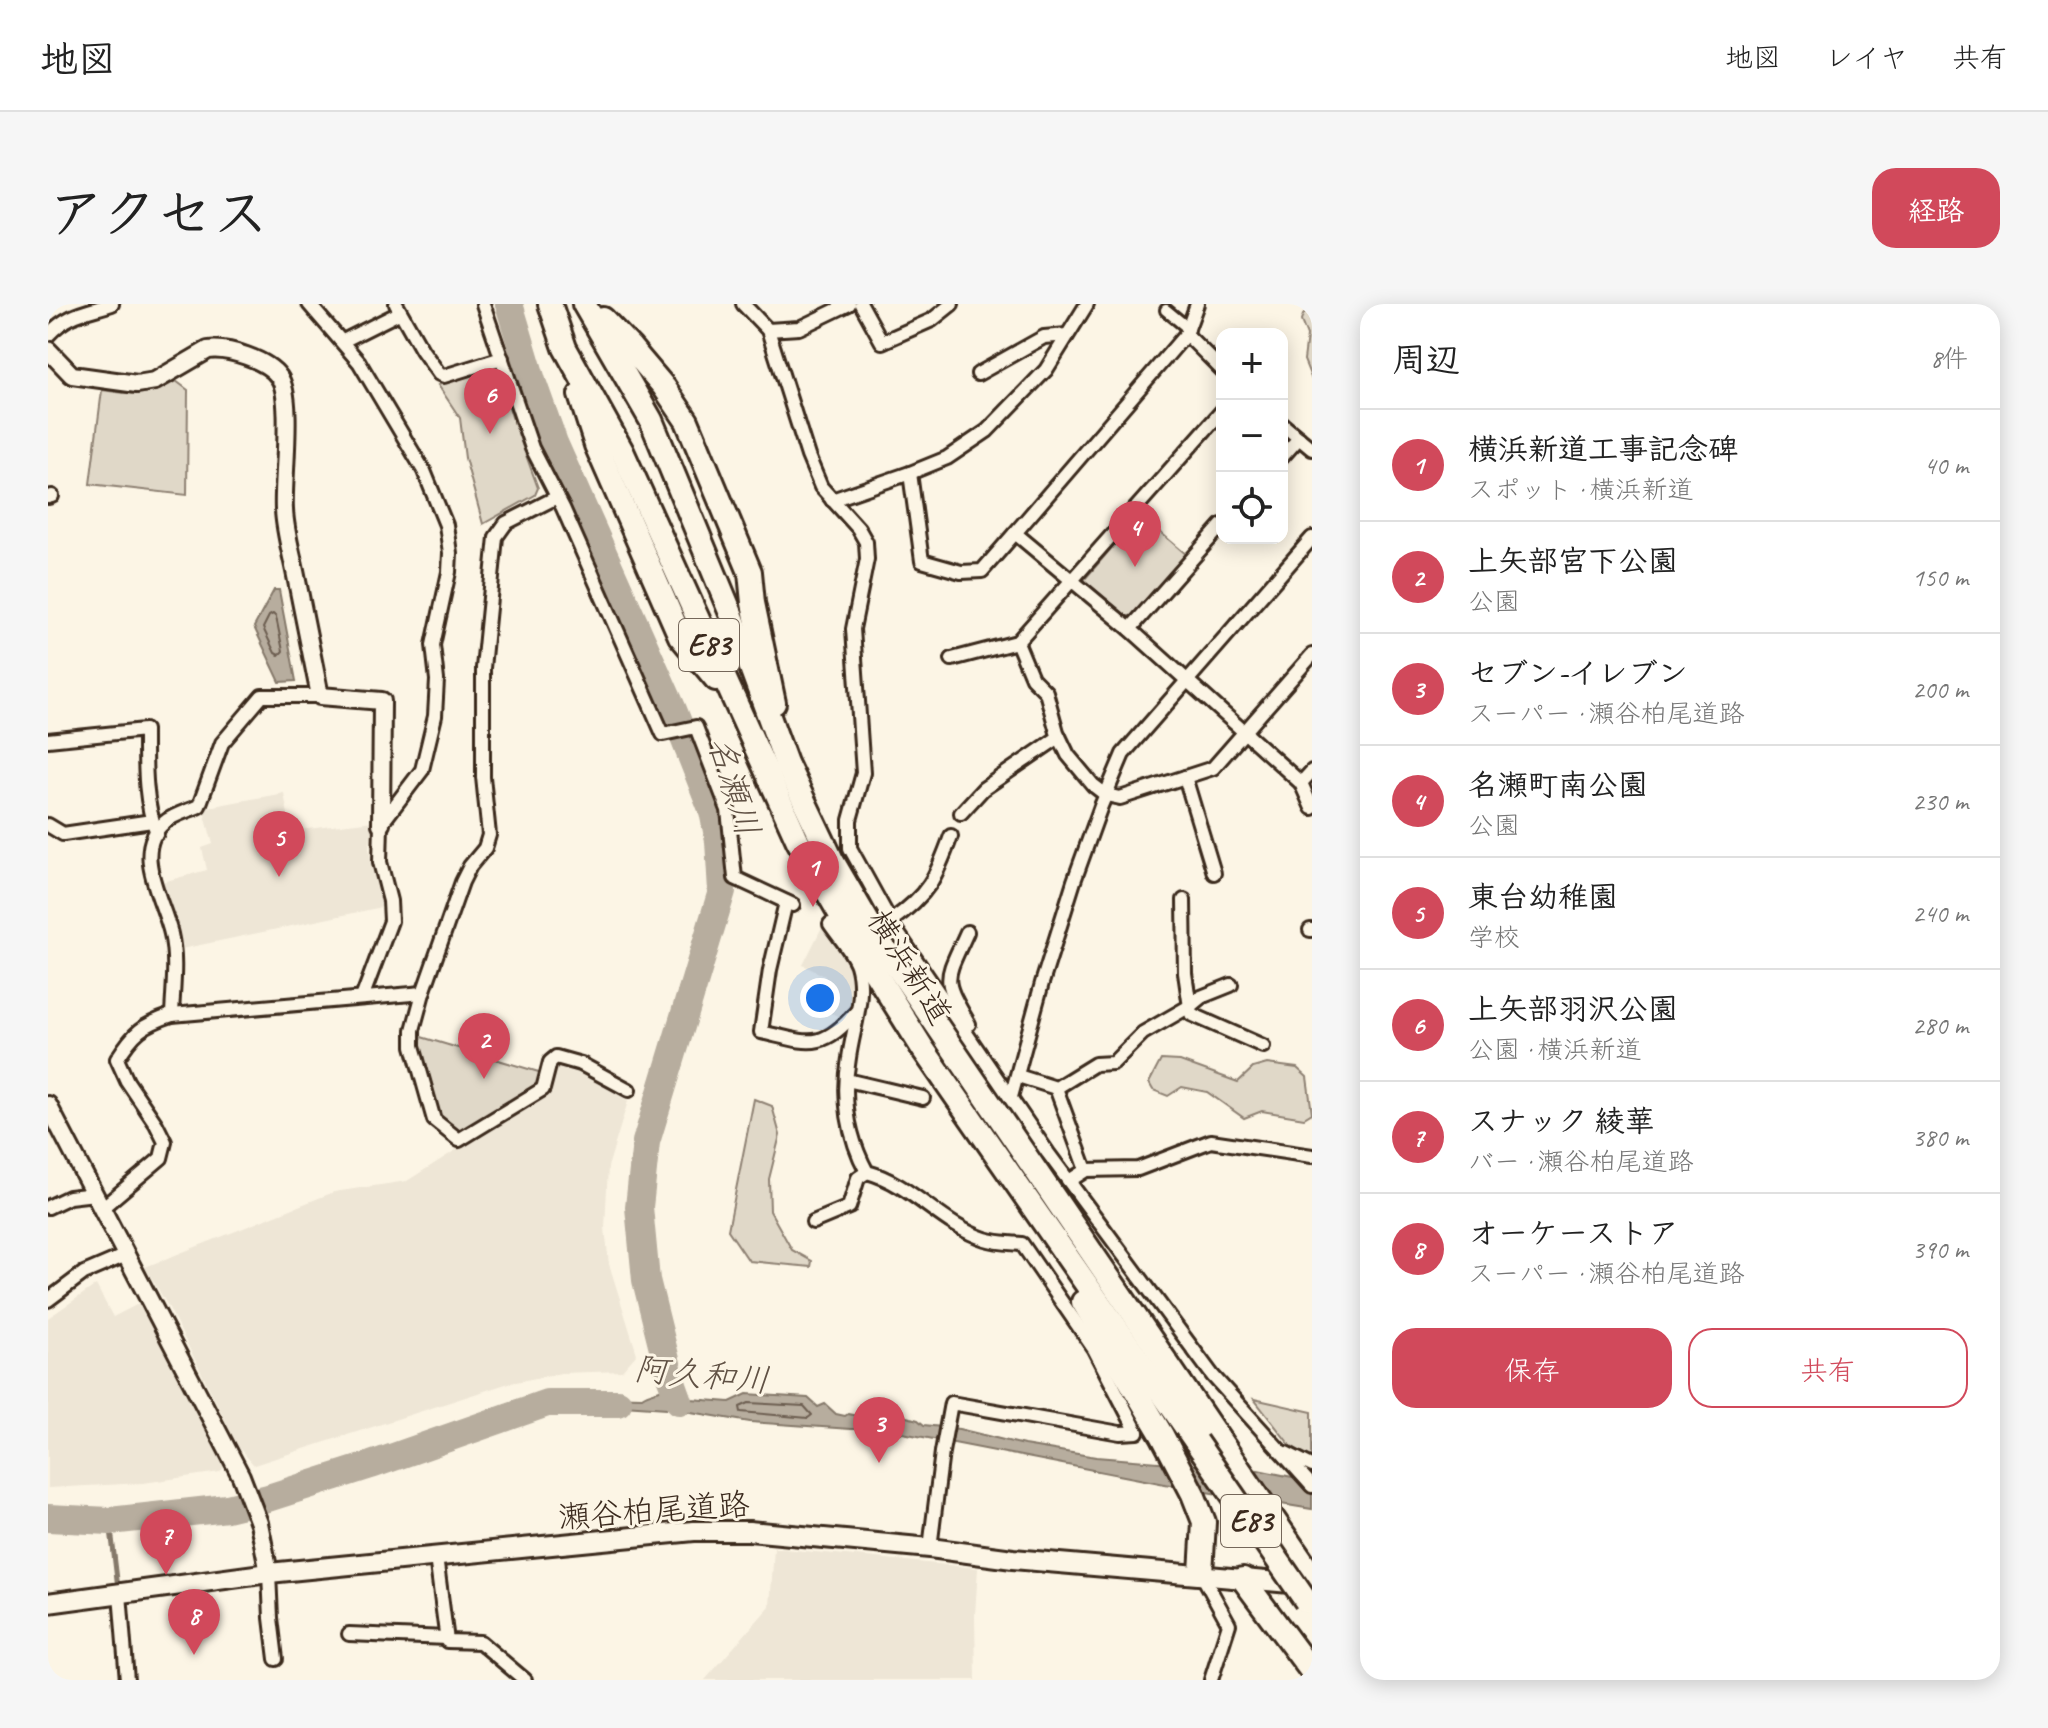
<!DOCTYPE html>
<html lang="ja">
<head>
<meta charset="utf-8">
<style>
  :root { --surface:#fff; --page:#f6f6f6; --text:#222; --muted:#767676; --line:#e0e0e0; --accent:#d1495b }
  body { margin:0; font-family:Caveat,"Klee One",sans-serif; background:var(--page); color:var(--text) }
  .controls { position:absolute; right:24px; top:24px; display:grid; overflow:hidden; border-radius:16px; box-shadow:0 4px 20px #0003 }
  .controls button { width:72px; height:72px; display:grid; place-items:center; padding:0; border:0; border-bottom:2px solid var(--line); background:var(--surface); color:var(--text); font:40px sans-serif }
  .you { position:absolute; left:772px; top:694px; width:28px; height:28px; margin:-20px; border:6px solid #fff; border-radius:50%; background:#1a73e8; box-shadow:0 0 0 12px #1a73e833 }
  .badge { display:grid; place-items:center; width:52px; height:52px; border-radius:50%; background:var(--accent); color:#fff; font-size:26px; font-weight:700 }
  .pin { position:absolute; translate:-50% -66px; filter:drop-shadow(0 2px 4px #0008) }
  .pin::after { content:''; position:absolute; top:42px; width:28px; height:24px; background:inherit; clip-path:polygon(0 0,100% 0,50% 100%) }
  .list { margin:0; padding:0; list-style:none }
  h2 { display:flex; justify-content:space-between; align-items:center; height:104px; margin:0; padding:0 32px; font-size:34px }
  h2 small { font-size:26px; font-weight:400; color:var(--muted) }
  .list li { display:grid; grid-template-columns:52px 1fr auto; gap:24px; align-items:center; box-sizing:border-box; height:112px; padding:0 32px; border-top:2px solid var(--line) }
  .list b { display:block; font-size:30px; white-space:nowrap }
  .list p { margin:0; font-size:26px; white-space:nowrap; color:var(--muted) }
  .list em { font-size:26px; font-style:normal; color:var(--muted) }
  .actions { display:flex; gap:16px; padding:24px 32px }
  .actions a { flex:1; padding:18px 0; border:2px solid var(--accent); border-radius:24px; text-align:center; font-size:28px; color:var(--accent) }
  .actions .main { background:var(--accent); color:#fff }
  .icon { flex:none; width:44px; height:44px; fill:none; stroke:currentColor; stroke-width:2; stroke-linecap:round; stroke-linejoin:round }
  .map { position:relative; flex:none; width:1264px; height:1376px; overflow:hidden; border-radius:24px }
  header { display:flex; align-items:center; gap:48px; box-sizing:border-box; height:112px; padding:0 40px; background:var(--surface); border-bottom:2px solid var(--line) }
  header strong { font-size:38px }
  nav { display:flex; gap:44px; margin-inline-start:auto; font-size:28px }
  .intro { display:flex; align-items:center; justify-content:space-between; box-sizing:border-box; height:192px; padding:0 48px }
  h1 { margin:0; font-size:56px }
  .button { padding:20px 36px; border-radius:24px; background:var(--accent); color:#fff; font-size:28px; font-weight:700 }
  main { display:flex; gap:48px; padding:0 48px }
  aside { flex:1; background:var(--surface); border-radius:24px; box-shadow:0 4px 20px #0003 }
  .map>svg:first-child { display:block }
  .built { fill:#eee6d6 }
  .green { fill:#e0d8c8; stroke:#8e8173; stroke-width:2 }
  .water { fill:#b7ad9e; stroke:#85796b; stroke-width:2 }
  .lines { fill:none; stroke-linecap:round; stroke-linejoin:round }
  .shore { stroke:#6d5e51; stroke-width:2 }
  .stream { stroke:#85796b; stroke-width:5 }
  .river { stroke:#b7ad9e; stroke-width:28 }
  .pedestrian-casing { stroke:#3b2a1e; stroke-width:16 }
  .minor-casing { stroke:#3b2a1e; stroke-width:18 }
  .tertiary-casing { stroke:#3b2a1e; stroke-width:22 }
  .secondary-casing { stroke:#3b2a1e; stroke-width:24 }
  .trunk-casing { stroke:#3b2a1e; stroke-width:28 }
  .pedestrian { stroke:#fcf5e5; stroke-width:10 }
  .minor { stroke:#fcf5e5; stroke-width:12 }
  .tertiary { stroke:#fcf5e5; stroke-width:16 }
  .secondary { stroke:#fcf5e5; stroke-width:18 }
  .trunk { stroke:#fcf5e5; stroke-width:22 }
  .trunk-bridge-casing { stroke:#3b2a1e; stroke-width:28; stroke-linecap:butt }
  .trunk-bridge { stroke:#fcf5e5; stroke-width:22 }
  .labels { text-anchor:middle; stroke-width:6; stroke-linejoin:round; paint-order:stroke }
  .shield { fill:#fcf5e5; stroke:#75675a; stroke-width:2 }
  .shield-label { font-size:30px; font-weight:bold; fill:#3b2a1e }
  .street-label { font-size:32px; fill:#3b2a1e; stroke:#fcf5e5 }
  .water-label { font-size:34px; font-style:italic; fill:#605144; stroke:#fcf5e5 }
</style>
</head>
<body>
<header>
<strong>地図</strong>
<nav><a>地図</a><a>レイヤ</a><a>共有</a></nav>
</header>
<div class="intro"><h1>アクセス</h1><a class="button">経路</a></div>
<main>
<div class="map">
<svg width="1264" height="1376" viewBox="0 0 1264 1376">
  <rect width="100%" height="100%" fill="#fcf5e5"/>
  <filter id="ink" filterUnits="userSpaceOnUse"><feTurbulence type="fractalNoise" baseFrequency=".0125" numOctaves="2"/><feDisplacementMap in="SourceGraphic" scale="16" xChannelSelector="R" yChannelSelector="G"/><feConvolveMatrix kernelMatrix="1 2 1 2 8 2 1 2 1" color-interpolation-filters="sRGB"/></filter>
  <g filter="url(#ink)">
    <g class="built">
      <polygon points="236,489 243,527 325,517 321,544 334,603 133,645 111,579 159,566 154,544 165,540 155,504"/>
      <polygon points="776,619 803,666 806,691 801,706 791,712 782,709 766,696 777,672 755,661"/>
      <polygon points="510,762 533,767 580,797 560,863 557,924 561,960 589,1050 574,1067 513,1069 458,1080 206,1161 191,1144 121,1004 97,963 286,888 359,877 493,792 502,790"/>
      <polygon points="48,981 65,1013 94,998 176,1163 172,1168 95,1179 0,1184 0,1014"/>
      <polygon points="726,1244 930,1264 927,1311 928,1376 657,1376 722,1302"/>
    </g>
    <g class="green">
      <polygon points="1264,2 1264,76 1256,56 1259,32 1253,17 1255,11"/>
      <polygon points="436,65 453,76 464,113 490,184 487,191 435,220 417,154 412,114 390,81"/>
      <path d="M128,77L140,86L139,191L42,180L54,86C86,90 99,94 128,77Z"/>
      <polygon points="1092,211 1139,251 1084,312 1078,312 1036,276"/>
      <polygon points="370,732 494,769 489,781 413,828 392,811"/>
      <polygon points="1113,756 1132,757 1190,778 1205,764 1219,760 1249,764 1259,773 1264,809 1256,814 1214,807 1196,814 1159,788 1134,783 1120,792 1105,786 1101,779"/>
      <polygon points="706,795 724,802 732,831 721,875 722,907 744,946 764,957 763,963 701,957 680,926"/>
      <polygon points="1206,1095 1264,1108 1264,1155 1242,1141"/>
    </g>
    <g class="water">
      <polygon points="226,286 231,286 248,377 232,378 206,323"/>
      <path d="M616,1056L627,1070L636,1090L643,1095L682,1098L699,1090L760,1094L770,1103L777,1100L788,1110L797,1112L800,1110L820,1114L847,1110L870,1116L876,1121L911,1125L976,1141L1048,1153L1210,1166L1264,1177V1205L1158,1188L834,1125H803L702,1118L619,1104L502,1096L551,1092L594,1093C603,1086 613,1089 621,1080Z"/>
    </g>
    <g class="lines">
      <g class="shore">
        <polygon points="225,310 228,313 235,347 231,351 227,349 215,324 221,312"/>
        <polygon points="701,1099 756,1102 764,1111 760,1114 693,1108 692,1103"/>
      </g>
      <polyline class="stream" points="62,1217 70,1284"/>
      <g class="river">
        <polyline points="461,0 485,80 506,139 625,406 665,507 671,537 674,587 598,838 591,903 598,976 622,1072 631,1097"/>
        <polyline points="0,1214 62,1217 179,1204 220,1194 323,1161 499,1099 570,1099"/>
      </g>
      <defs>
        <polyline id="pedestrian" points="1118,6 1141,25"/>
        <g id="minor">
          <polyline points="261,0 311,58 376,167 398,221 402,249 401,268 385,341 389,376 387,412 374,466 333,520 332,558 342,597 343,617 314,694"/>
          <polyline points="348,0 374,46 391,70 396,72 454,54"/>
          <polyline points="435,0 484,144 515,204 615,430 648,423 680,506 687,574 745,601"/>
          <polyline points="695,0 720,26 760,152 773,183 810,224 818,238 819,255 805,325 815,469 802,516 802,544 845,622 1000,849 1165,1072 1264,1182"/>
          <polyline points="813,0 834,38 884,16 904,0"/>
          <polyline points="720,26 751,24 801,0"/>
          <polyline points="1138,30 1174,66"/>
          <path d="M0,31C21,9 36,9 64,0"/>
          <polyline points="295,37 351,9"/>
          <polyline points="930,70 996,33 1019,31"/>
          <polyline points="1234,120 1264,145"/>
          <polyline points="1234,153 1251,134"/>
          <polyline points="862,169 899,154 939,127 998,66 1039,0"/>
          <polyline points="0,193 4,192"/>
          <polyline points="509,193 458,219 448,233 435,364 435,473 441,531 437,544 422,562 414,578 375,689 365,726 365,742 386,816 411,836 495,785 502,758 508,753 533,760 581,786"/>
          <polyline points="784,196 862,169 874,257 913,268 934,267 967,229 1082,325 1253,479"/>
          <polyline points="967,229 1138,30 1149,0"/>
          <polyline points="1082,325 1174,221"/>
          <polyline points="969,338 984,374 998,388 1009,428 1020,451 1045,481 1058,491 1072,494 1165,464 1264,351"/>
          <polyline points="904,355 969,338 1174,107"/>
          <path d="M0,436L97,426C97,460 96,498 109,529"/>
          <polyline points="1264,467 1253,479 1264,504"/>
          <polyline points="1137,473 1166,569"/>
          <polyline points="913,509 935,485 1011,433"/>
          <polyline points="0,521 15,530 104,517"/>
          <polyline points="1136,596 1137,669 1143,710 1215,742"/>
          <path d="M738,598L722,666L713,728C762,739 773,748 809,707"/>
          <path d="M843,617C880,591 888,574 903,532"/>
          <path d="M782,620C790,632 804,647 809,661C818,690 805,725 801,754C794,793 800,833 819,868C864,880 893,921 937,935C949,939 962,939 974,940L1046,1045L1089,1128L1072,1129L903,1099L894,1148L882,1244"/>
          <polyline points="1262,626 1264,626"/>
          <path d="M919,628C897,677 893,672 921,720"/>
          <path d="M124,711C125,684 129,656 123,630C116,597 82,546 117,518C125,511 140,507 151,502L174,439L214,392H272"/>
          <polyline points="970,772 1008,784 1047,760 1065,759 1095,729 1142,702 1153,693 1183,681"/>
          <polyline points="799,776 875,794"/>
          <polyline points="1008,784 1038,866"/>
          <polyline points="963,793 994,679 1026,577 1053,502 1075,450 1264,234"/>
          <polyline points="1021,877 1038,866 1090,865 1163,837 1264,852"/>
          <polyline points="0,903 21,893 47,890"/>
          <path d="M54,904L113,854L117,838L108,820L79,777L69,755C86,728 94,721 124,711L375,689"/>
          <polyline points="765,918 801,903 810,874 819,868"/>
          <polyline points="0,996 36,969 78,951"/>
          <polyline points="1238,1149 1264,1162"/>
          <polyline points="388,1253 399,1337 432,1338 477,1376"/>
          <polyline points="221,1269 223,1314 228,1355"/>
          <polyline points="1153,1269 1181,1320 1163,1376"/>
          <polyline points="72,1290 79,1376"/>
          <polyline points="301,1330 399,1334"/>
        </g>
        <g id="tertiary">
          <path d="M0,46L24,71L89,80L107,77L160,46C179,43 220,56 231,73C246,94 234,177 236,206C237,228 244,251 248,272C256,312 264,352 272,392L334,397L333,520"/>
          <polyline points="0,801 193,1172 211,1219 221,1269"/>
        </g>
        <polyline id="secondary" points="0,1299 221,1269 646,1227 701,1227 882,1244 965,1255 1253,1280"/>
        <g id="trunk">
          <polyline points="502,0 517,44 574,147 750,537 807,636 875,745 1148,1138"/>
          <polyline points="536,0 603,116 684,312 738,459 784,556 830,635 1264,1272"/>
          <polyline points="555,15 583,44 616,83 639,117 702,268 705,299 726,399"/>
          <polyline points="532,91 548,141 632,332 668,375"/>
          <polyline points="1035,998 1114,1131 1145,1190 1156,1218 1153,1269"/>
          <polyline points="1195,1275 1264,1368"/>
        </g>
      </defs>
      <use href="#pedestrian" class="pedestrian-casing"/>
      <use href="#minor" class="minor-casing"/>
      <use href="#tertiary" class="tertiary-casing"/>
      <use href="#secondary" class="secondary-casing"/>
      <use href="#trunk" class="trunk-casing"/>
      <use href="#pedestrian" class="pedestrian"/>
      <use href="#minor" class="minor"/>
      <use href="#tertiary" class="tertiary"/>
      <use href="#secondary" class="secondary"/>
      <use href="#trunk" class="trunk"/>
      <defs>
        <polyline id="trunk-bridge" points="1148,1138 1258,1297"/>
      </defs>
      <use href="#trunk-bridge" class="trunk-bridge-casing"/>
      <use href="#trunk-bridge" class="trunk-bridge"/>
    </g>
  </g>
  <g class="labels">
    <g class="shield">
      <rect x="631" y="315" width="60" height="52" rx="6"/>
      <rect x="1173" y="1191" width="60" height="52" rx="6"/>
    </g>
    <g class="shield-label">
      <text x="661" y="351">E83</text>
      <text x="1203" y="1227">E83</text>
    </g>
    <g class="street-label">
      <text transform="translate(862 663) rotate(58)" y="11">横浜新道</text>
      <text transform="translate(606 1206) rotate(-4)" y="11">瀬谷柏尾道路</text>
    </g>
    <g class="water-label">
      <text transform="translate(687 482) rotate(73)" y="12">名瀬川</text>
      <text transform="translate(654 1070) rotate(5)" y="12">阿久和川</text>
    </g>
  </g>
</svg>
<div class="controls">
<button>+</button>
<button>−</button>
<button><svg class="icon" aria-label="locate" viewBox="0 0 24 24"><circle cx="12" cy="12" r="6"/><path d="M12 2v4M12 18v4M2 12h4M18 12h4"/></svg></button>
</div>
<div class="you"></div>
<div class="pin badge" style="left:765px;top:603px">1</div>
<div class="pin badge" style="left:436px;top:775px">2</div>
<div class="pin badge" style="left:831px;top:1159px">3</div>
<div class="pin badge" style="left:1087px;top:263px">4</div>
<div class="pin badge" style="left:231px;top:573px">5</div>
<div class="pin badge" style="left:442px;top:130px">6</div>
<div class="pin badge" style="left:118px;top:1271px">7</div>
<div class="pin badge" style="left:146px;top:1351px">8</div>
</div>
<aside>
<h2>周辺<small>8件</small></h2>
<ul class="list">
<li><span class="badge">1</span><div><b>横浜新道工事記念碑</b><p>スポット · 横浜新道</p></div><em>40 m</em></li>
<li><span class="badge">2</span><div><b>上矢部宮下公園</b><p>公園</p></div><em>150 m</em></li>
<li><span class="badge">3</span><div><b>セブン-イレブン</b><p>スーパー · 瀬谷柏尾道路</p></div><em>200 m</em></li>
<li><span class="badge">4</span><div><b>名瀬町南公園</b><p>公園</p></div><em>230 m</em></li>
<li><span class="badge">5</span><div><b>東台幼稚園</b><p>学校</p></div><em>240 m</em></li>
<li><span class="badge">6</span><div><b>上矢部羽沢公園</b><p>公園 · 横浜新道</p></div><em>280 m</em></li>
<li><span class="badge">7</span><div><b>スナック 綾華</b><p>バー · 瀬谷柏尾道路</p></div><em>380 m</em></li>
<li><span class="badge">8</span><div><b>オーケーストア</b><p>スーパー · 瀬谷柏尾道路</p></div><em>390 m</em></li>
</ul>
<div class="actions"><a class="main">保存</a><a>共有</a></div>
</aside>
</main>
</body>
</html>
